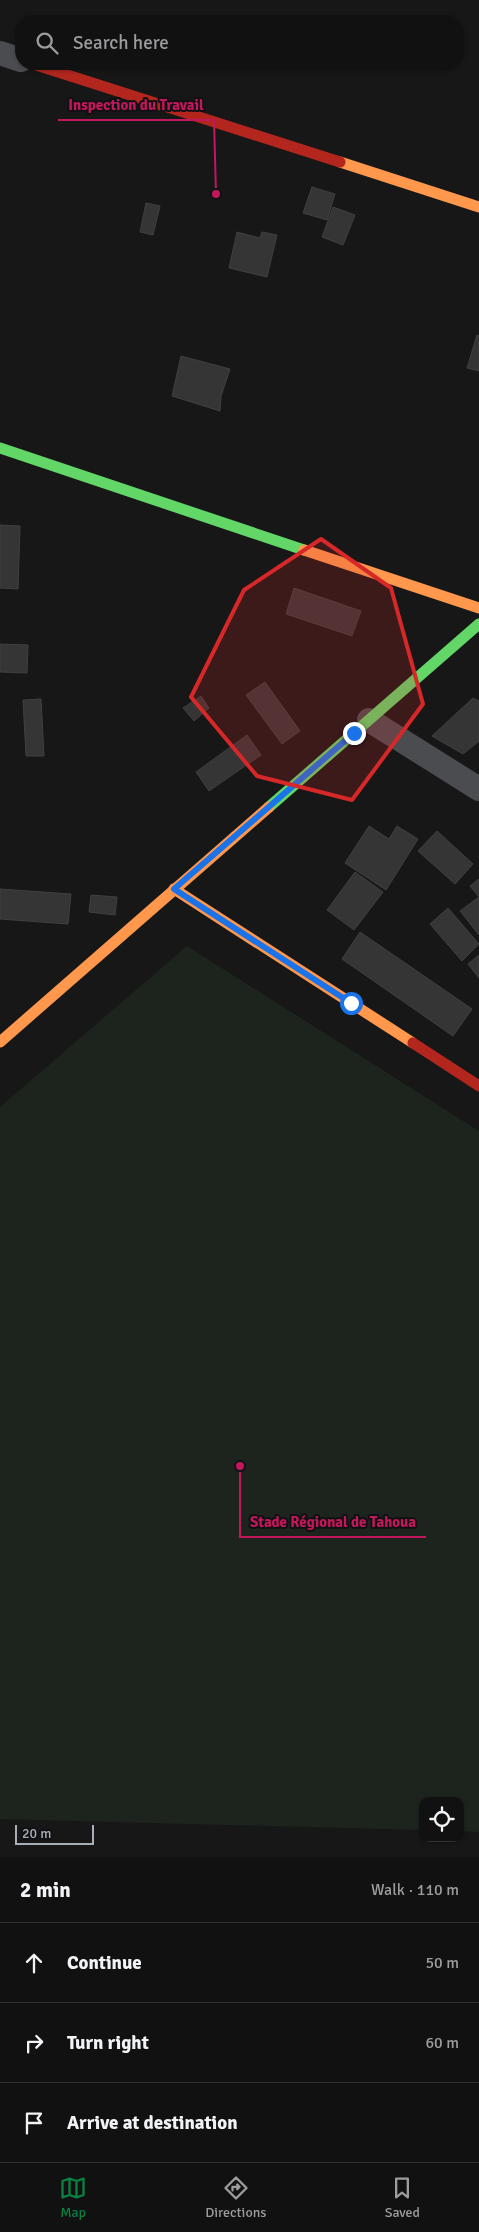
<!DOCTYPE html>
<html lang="en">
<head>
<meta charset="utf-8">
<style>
  :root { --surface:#111; --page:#1a1a1a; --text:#f1f3f6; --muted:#9c9d9f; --line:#303131; --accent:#0b8043 }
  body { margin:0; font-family:Signika,sans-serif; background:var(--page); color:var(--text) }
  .controls { position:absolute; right:15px; bottom:15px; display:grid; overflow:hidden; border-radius:10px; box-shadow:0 1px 4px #0004 }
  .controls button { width:45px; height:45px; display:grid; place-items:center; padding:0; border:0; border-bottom:1px solid var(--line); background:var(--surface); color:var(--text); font:25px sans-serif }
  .scale { position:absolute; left:15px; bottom:12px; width:79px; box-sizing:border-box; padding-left:5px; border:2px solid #a8adb8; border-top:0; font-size:14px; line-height:18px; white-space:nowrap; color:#a8adb8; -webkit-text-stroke:4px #111113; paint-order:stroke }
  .stop { position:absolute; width:15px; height:15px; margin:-11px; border:4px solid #1a73e8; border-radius:50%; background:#fff }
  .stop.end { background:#1a73e8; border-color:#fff; box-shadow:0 1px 5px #0008 }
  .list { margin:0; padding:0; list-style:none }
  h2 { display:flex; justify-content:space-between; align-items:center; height:65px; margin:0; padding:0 20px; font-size:21px }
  h2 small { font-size:16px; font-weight:400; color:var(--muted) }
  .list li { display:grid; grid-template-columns:32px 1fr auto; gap:15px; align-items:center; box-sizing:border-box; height:80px; padding:0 20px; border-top:1px solid var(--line) }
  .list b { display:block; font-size:19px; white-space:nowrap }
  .list em { font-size:16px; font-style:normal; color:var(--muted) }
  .icon { flex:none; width:28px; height:28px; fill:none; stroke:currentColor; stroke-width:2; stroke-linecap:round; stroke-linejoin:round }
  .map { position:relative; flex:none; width:479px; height:1857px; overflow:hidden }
  .search { position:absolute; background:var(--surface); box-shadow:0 1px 4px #0004; left:15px; right:15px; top:15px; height:55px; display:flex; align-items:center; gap:12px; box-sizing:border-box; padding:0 18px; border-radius:20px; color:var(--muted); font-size:19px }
  .sheet { height:305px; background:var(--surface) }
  nav { display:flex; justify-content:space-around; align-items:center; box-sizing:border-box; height:70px; border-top:1px solid var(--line); background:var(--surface); font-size:14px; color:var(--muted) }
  nav a { display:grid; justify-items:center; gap:2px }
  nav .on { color:var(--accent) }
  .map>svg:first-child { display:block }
  .green { fill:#1d241e }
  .building { fill:#353536; stroke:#3f4043 }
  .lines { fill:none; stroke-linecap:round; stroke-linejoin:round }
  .street { stroke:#4b4c50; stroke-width:24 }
  .fast { stroke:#63d668; stroke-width:11 }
  .slow { stroke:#ff974d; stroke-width:11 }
  .jam { stroke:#b3261e; stroke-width:11 }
  .route { stroke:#1a73e8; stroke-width:6 }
  .marked { fill:#d62828; fill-opacity:0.2; stroke:#d62828; stroke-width:4; stroke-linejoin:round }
  .leader { fill:none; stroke:#c2185b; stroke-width:2 }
  .callout-dot { fill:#c2185b; stroke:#111113; stroke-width:2 }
  .callout-label { font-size:15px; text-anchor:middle; font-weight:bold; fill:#c2185b; stroke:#111113; stroke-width:4; stroke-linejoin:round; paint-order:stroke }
</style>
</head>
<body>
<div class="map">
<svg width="479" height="1857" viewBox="0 0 479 1857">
  <rect width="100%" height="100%" fill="#171717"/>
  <polygon class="green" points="187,946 479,1131 479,1832 460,1831 460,1801 423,1801 423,1830 0,1819 0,1107"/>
  <g class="building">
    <polygon points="312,187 335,194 327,220 303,213"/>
    <polygon points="146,203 160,206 153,235 140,232"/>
    <polygon points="333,207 355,215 343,245 322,237"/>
    <polygon points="237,232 260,238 262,232 277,235 267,277 229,268"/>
    <polygon points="477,335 479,336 479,371 467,368"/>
    <polygon points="181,356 230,369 221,396 220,411 172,396"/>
    <polygon points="0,525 20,526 18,589 0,588"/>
    <polygon points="294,588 361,611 352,636 286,614"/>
    <polygon points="0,644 28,645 27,673 0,672"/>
    <polygon points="265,682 300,731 282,744 246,695"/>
    <polygon points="201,696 209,708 194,721 183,708"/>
    <polygon points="473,698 479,701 479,741 463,754 432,736"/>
    <polygon points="41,699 44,756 26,756 23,700"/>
    <polygon points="247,735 261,755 209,791 196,772"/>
    <polygon points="369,826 389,839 397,826 418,839 386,890 345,863"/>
    <polygon points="437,831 473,864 455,884 418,851"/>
    <polygon points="355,872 383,892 354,930 327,910"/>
    <polygon points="479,879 479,897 470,886"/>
    <polygon points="0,889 71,894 68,924 0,919"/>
    <polygon points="91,895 117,897 115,915 89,912"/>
    <polygon points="479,897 479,935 460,911"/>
    <polygon points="448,908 479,944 462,961 430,924"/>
    <polygon points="360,932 472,1009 453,1036 342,959"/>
    <polygon points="479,955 479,978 468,964"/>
  </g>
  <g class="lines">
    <g class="street">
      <polyline points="0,53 21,60"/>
      <polyline points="369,720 479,789"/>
    </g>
    <g class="fast">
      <polyline points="0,448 304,550"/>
      <polyline points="269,807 479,624"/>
    </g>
    <g class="slow">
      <polyline points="340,162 479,207"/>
      <polyline points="304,550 479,608"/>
      <polyline points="174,889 413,1043"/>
      <polyline points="0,1042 269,807"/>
    </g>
    <g class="jam">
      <polyline points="33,64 340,162"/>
      <polyline points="413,1043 479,1086"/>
    </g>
  </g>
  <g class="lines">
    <polyline class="route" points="351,1003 174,889 354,733"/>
  </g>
  <path class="marked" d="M321,539L391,588L423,704L352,800L257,776L191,697L244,590Z"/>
  <path class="leader" d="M216 194L214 120H58M240 1466L240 1537H426"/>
  <g class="callout-dot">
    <circle cx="216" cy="194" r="5"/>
    <circle cx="240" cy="1466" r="5"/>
  </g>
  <g class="callout-label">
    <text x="136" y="110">Inspection du Travail</text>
    <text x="333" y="1527">Stade Régional de Tahoua</text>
  </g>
</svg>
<div class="controls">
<button><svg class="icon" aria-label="locate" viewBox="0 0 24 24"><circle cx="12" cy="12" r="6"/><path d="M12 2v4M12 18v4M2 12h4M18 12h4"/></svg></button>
</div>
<div class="scale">20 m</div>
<div class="stop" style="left:351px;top:1003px"></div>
<div class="stop end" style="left:354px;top:733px"></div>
<div class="search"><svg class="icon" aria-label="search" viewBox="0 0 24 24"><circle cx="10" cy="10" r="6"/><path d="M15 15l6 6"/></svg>Search here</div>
</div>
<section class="sheet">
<h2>2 min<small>Walk · 110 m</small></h2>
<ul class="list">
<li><svg class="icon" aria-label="ahead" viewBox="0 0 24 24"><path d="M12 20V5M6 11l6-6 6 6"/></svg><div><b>Continue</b></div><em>50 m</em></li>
<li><svg class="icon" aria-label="right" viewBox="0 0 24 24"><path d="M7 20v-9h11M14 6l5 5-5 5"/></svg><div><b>Turn right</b></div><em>60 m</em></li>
<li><svg class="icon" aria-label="arrive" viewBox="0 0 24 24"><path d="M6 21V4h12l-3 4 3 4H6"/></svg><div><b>Arrive at destination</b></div></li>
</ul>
</section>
<nav>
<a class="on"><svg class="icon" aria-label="map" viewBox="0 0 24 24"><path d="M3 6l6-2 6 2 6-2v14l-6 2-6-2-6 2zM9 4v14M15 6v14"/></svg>Map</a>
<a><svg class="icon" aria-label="directions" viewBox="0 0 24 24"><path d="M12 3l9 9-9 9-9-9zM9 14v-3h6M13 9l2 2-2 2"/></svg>Directions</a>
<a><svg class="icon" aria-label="saved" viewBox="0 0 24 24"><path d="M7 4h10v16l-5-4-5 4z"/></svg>Saved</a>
</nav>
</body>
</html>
